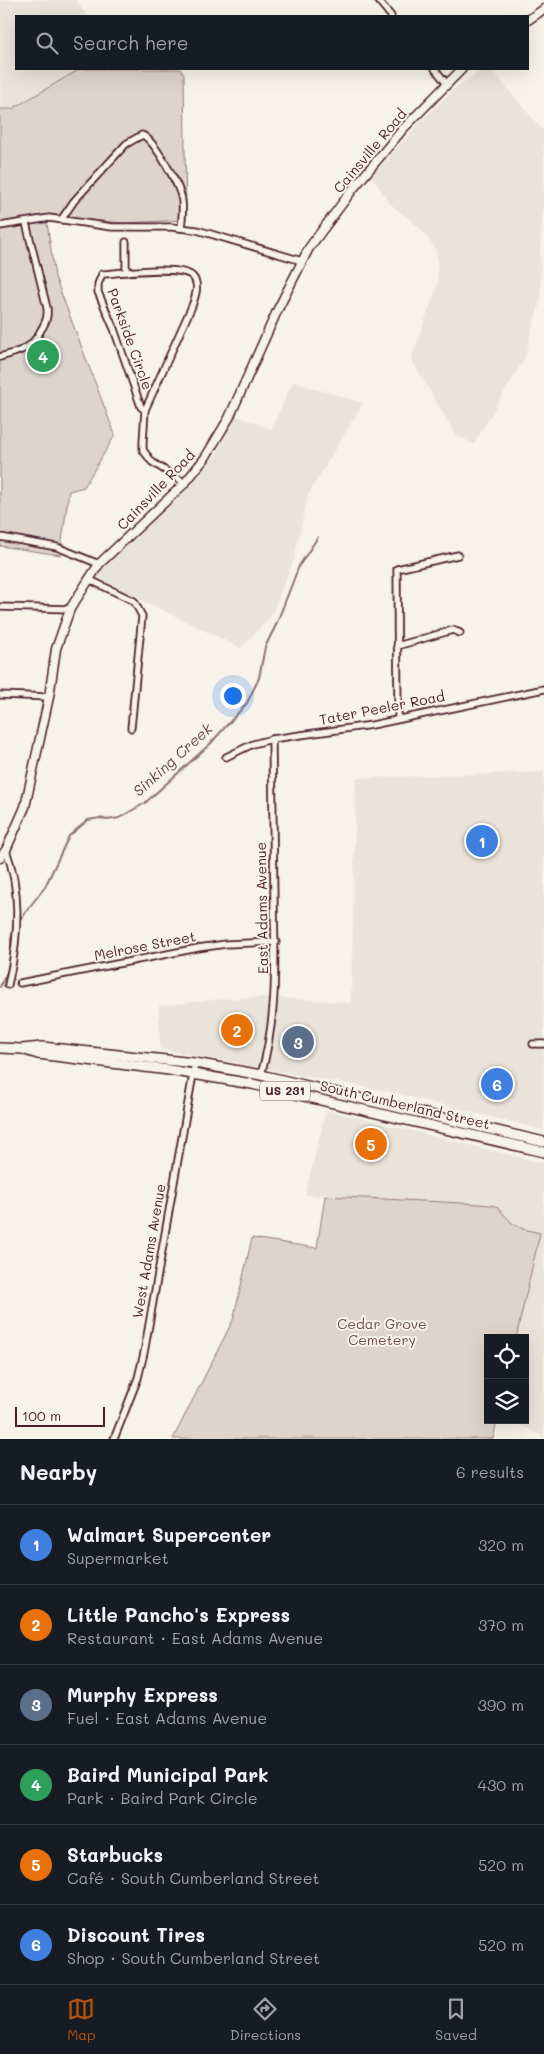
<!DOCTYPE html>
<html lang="en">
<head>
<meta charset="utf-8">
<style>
  :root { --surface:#171b24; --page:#20242c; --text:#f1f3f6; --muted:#9ea1a6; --line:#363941; --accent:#b45309 }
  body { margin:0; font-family:Mali,sans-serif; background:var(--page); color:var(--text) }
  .controls { position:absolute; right:15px; bottom:15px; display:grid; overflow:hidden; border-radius:0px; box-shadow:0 5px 20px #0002 }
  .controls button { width:45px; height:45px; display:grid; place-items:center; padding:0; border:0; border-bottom:1px solid var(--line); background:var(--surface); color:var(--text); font:25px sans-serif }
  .scale { position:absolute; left:15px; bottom:12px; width:90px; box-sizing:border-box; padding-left:5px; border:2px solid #4a1f2b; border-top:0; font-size:14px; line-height:18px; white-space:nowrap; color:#4a1f2b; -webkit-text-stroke:4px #f7f3e8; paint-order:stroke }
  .you { position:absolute; left:232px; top:695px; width:18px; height:18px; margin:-12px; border:4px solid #fff; border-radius:50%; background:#1a73e8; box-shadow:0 0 0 8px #1a73e833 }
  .badge { display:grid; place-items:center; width:32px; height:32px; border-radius:50%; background:var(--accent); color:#fff; font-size:16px; font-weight:700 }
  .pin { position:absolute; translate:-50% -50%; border:2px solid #fff; box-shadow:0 1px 5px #0006 }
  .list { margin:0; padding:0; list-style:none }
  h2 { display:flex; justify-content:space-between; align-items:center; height:65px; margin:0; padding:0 20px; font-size:21px }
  h2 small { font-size:16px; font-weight:400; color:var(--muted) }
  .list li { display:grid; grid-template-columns:32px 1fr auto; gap:15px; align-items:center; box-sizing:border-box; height:80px; padding:0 20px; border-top:1px solid var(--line) }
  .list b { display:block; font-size:19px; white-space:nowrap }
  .list p { margin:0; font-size:16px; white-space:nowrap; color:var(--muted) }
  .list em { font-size:16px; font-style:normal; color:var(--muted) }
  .icon { flex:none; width:28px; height:28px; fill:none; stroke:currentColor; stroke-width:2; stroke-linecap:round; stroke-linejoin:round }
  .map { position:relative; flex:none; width:544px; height:1439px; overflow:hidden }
  .search { position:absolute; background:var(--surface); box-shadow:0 5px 20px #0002; left:15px; right:15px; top:15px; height:55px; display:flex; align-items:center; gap:12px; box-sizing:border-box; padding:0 18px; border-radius:0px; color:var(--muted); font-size:19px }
  .sheet { height:545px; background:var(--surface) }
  nav { display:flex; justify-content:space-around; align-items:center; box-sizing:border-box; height:70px; border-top:1px solid var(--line); background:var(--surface); font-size:14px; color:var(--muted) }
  nav a { display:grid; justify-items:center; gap:2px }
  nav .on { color:var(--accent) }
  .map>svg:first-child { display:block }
  .built { fill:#eae3da }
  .green { fill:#ded4cc; stroke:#947a7c }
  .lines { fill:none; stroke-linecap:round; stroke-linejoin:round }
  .stream { stroke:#8e7275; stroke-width:2 }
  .street-casing { stroke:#4a1f2b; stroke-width:9 }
  .secondary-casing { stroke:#4a1f2b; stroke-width:11 }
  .primary-casing { stroke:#4a1f2b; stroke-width:12 }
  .street { stroke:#f7f3e8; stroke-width:5.5 }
  .secondary { stroke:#f7f3e8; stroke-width:8 }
  .primary { stroke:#f7f3e8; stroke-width:9 }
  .labels { text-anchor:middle; stroke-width:4; stroke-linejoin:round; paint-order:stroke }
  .shield { fill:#f7f3e8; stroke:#7e5f64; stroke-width:1 }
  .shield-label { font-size:12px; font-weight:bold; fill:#4a1f2b }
  .street-label { font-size:14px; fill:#4a1f2b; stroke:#f7f3e8 }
  .park-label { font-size:14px; fill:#6f4c53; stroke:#f7f3e8 }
  .water-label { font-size:15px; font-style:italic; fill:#6c4950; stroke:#f7f3e8 }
</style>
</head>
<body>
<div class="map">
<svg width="544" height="1439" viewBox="0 0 544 1439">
  <rect width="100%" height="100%" fill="#f7f3e8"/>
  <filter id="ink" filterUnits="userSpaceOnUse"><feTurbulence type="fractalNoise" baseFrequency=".02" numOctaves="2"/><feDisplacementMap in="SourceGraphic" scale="10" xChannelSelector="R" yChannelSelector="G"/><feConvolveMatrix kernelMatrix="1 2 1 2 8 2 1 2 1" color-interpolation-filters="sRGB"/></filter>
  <g filter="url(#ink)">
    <g class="built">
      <polygon points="0,0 76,0 87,16 16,16 16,69 80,69 12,109 0,109"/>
      <polygon points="482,69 491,69 544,132 544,193 540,252 541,299 530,336 526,355 474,444 456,435 411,359 438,283 437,251 420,228 389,203 372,176 421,121 452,91"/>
      <polygon points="293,382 363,403 308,495 294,559 271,616 241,648 93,577 190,487 217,453 235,415 271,429"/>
      <polygon points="544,772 544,1130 385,1091 160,1049 159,1006 222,999 268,997 351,1003 356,778"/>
      <polygon points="326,1110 544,1163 544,1437 510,1420 525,1420 525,1338 516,1338 540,1233 523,1229 512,1223 496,1206 480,1204 305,1195"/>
    </g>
    <g class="green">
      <polygon points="80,69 180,69 184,74 186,220 123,223 46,216 55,277 115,435 84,487 69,491 60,555 0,546 0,109 12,109"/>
      <polygon points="325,1196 480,1204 496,1206 512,1223 523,1229 540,1233 516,1338 488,1338 488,1420 497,1420 493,1439 173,1439 233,1320 252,1238 317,1248"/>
    </g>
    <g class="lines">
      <g class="stream">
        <polyline points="18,922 45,887 69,836 88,820 100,818 107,820 119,818 145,803 210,744 247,703 259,678 265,647 276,625 299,566 318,537"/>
        <polyline points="11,953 11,939 14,930"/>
        <polyline points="0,987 8,970 10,957"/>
      </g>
      <defs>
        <g id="street">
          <polyline points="378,0 391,16"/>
          <polyline points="435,69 447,84"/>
          <path d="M61,220L74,201L126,144L142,135C154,139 181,188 182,201C183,210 182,220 181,228"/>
          <polyline points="0,226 49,218 112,227 171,227 197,230 302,261"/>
          <polyline points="126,242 126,272"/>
          <path d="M0,357C20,351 31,350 41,330C46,322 48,317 47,308L26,223"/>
          <path d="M145,410L141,407L114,329L98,292V284L102,274C119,273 182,264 193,277C200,285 195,297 192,306L145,410L143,442V450L152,462L185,483"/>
          <polyline points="0,537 57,547 99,564"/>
          <polyline points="88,579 134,601 142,616 131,728"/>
          <polyline points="0,607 70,609"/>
          <polyline points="397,646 453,630 460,633"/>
          <polyline points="0,695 49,697"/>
          <polyline points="398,719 397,569 458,555"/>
          <polyline points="226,757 253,744 272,739 372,725 544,689"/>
          <path d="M6,850C22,892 18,942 8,985"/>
          <polyline points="20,983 198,948 226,944 276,942"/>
          <polyline points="533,1044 544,1044"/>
          <path d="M261,1075C278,1014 275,962 274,900C273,846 273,793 272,739"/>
          <polyline points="114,1439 138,1378 144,1353 195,1063"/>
        </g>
        <g id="secondary">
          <polyline points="528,20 544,9"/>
          <polyline points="0,858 6,850 25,807 49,697 56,649 70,609 99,564 185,483 205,458 229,418 278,309 309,248 353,189 403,129 462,69"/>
        </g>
        <g id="primary">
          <polyline points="0,1048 22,1049 42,1047 195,1063 261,1075 544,1142"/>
          <polyline points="25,1050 38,1054 169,1070 252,1084 544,1152"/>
        </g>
      </defs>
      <use href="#street" class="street-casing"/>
      <use href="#secondary" class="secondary-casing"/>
      <use href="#primary" class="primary-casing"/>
      <use href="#street" class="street"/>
      <use href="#secondary" class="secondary"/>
      <use href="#primary" class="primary"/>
    </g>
  </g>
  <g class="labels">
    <rect class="shield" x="260" y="1081.5" width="50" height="19" rx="4"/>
    <g class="shield-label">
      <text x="285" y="1095">US 231</text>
    </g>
    <g class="street-label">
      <text transform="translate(370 151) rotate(-50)" y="5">Cainsville Road</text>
      <text transform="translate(130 339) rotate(70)" y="5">Parkside Circle</text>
      <text transform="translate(156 490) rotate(-46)" y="5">Cainsville Road</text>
      <text transform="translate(382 708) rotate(-11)" y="5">Tater Peeler Road</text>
      <text transform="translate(262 908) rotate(-91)" y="5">East Adams Avenue</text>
      <text transform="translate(145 946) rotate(-11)" y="5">Melrose Street</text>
      <text transform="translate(405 1105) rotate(13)" y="5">South Cumberland Street</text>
      <text transform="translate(149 1251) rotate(-80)" y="5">West Adams Avenue</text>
    </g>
    <g class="park-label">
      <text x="382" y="1329">Cedar Grove<tspan x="382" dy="16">Cemetery</tspan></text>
    </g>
    <g class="water-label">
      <text transform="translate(173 760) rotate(-42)" y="5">Sinking Creek</text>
    </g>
  </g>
</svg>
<div class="controls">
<button><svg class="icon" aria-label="locate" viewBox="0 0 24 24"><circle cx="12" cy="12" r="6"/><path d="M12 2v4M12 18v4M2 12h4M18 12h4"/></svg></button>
<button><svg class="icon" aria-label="layers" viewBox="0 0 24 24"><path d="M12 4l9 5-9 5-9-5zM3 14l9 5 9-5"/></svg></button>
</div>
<div class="scale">100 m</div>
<div class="you"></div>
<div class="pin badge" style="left:482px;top:841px;background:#3f7fe0">1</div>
<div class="pin badge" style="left:237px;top:1030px;background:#e8710a">2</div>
<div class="pin badge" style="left:298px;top:1042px;background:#5c6f8a">3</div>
<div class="pin badge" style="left:43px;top:356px;background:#2e9e5b">4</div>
<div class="pin badge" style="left:371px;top:1144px;background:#e8710a">5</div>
<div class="pin badge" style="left:497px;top:1084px;background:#3f7fe0">6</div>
<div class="search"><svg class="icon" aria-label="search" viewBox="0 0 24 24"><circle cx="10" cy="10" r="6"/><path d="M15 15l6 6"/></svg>Search here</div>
</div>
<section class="sheet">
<h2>Nearby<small>6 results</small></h2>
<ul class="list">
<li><span class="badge" style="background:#3f7fe0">1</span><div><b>Walmart Supercenter</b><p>Supermarket</p></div><em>320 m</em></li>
<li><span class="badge" style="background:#e8710a">2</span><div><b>Little Pancho's Express</b><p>Restaurant · East Adams Avenue</p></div><em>370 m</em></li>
<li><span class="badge" style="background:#5c6f8a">3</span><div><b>Murphy Express</b><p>Fuel · East Adams Avenue</p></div><em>390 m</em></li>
<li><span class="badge" style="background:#2e9e5b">4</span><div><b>Baird Municipal Park</b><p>Park · Baird Park Circle</p></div><em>430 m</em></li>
<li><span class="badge" style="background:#e8710a">5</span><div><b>Starbucks</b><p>Café · South Cumberland Street</p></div><em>520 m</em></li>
<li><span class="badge" style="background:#3f7fe0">6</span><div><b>Discount Tires</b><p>Shop · South Cumberland Street</p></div><em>520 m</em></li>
</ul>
</section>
<nav>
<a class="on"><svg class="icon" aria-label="map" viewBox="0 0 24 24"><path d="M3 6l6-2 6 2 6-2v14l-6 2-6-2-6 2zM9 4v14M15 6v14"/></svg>Map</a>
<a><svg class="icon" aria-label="directions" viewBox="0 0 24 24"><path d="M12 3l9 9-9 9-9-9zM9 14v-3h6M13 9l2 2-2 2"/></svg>Directions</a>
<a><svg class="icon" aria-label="saved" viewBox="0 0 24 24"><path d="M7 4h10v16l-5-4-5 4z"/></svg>Saved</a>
</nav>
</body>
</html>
